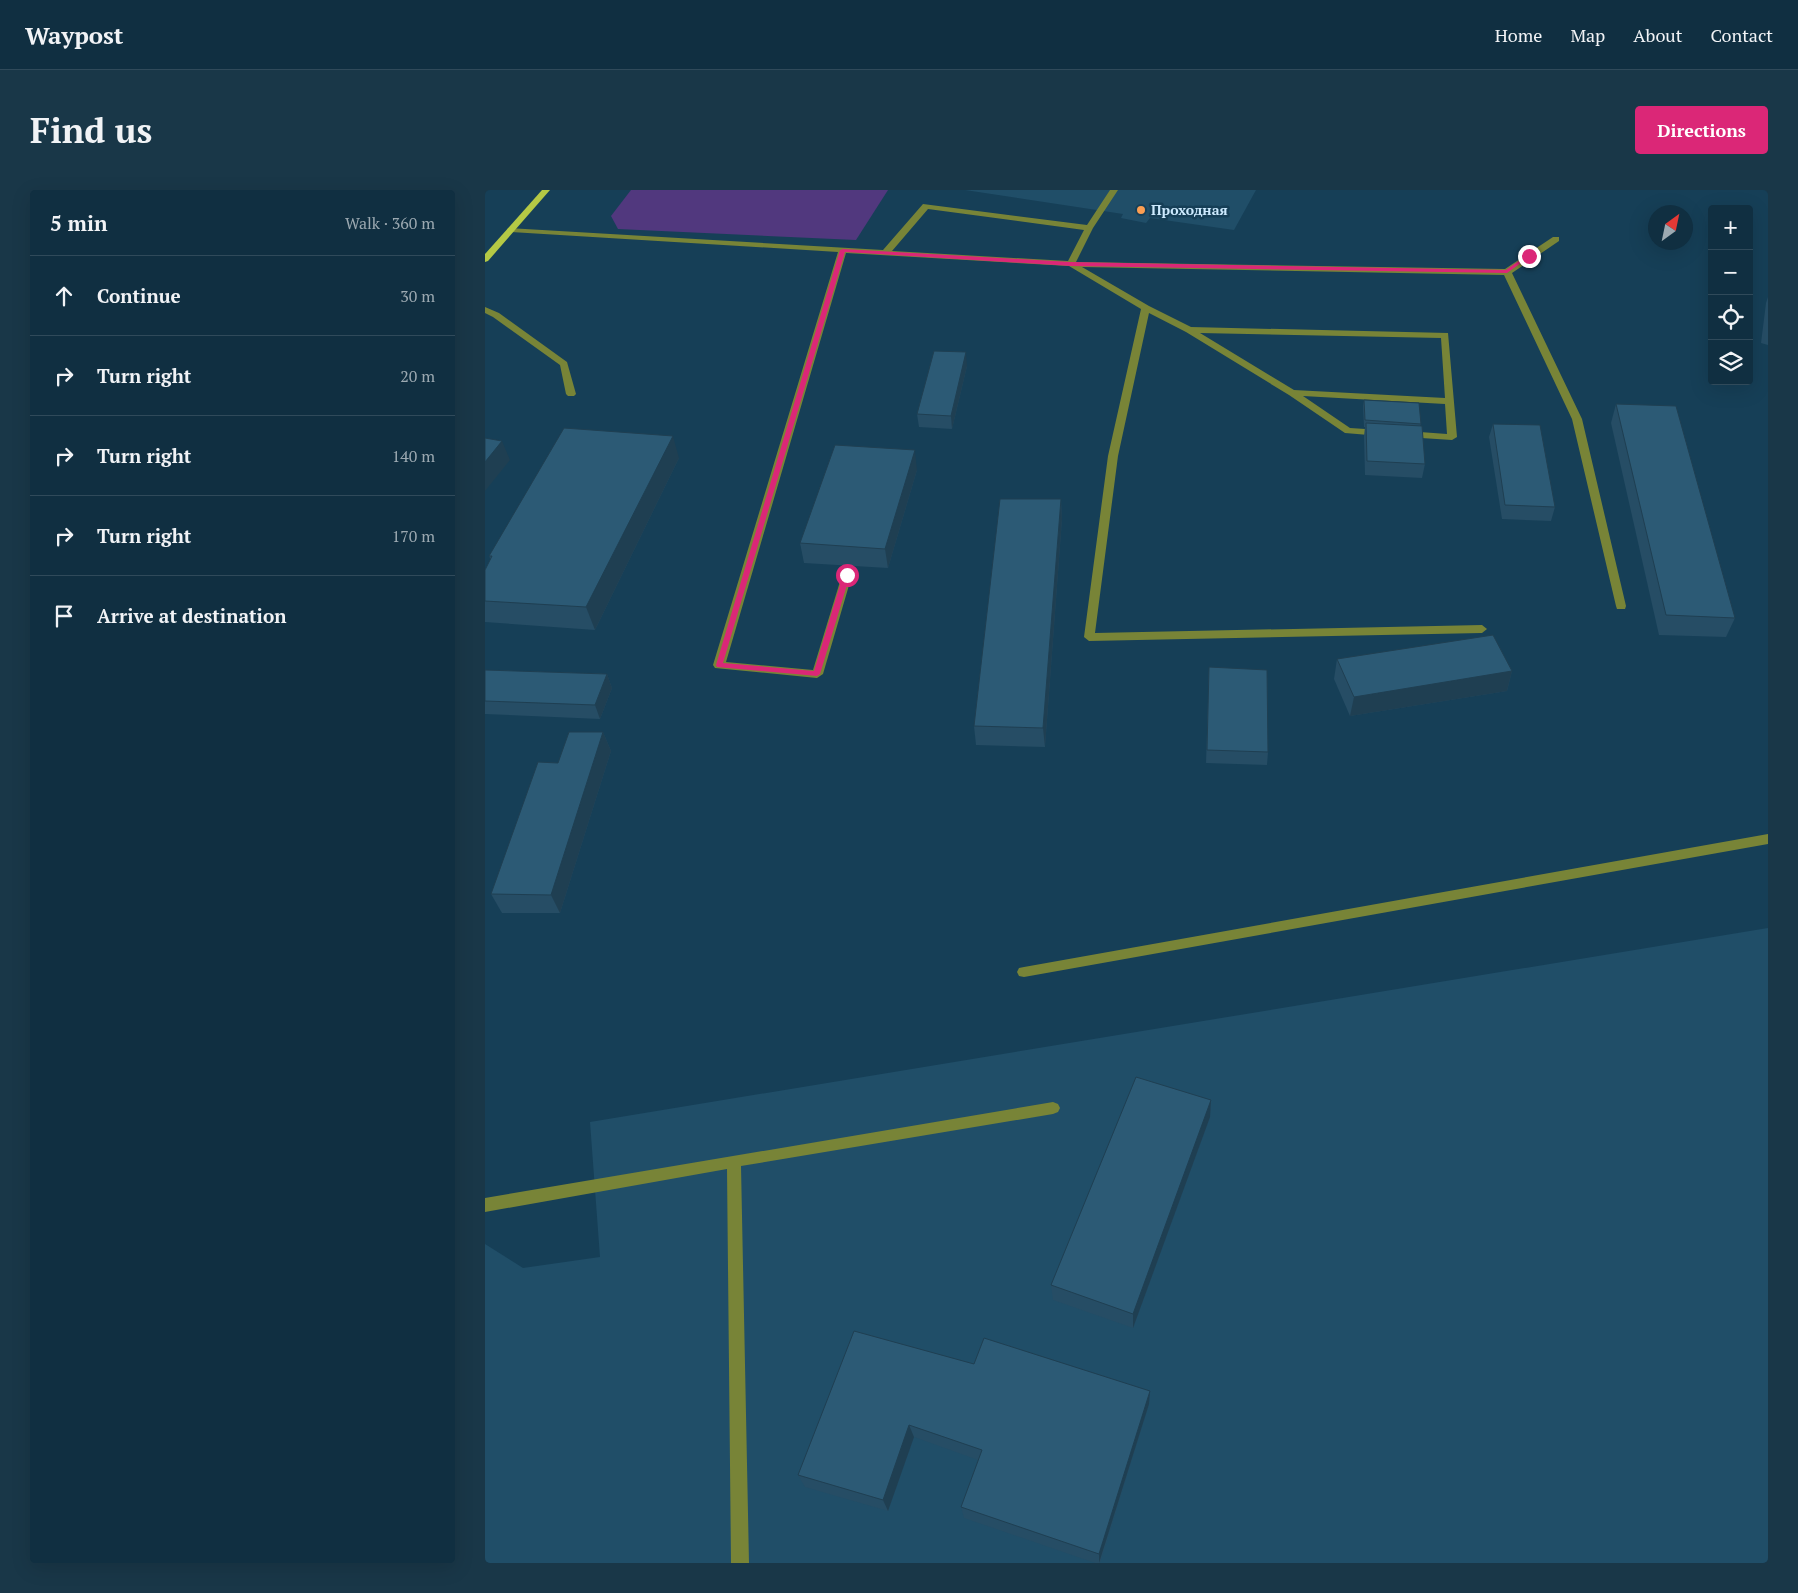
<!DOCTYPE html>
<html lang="en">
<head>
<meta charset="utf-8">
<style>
  :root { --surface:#102f41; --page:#193748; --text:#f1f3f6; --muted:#9ca9b1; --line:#304a5a; --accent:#db2777 }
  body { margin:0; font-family:"PT Serif",serif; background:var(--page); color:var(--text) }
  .controls { position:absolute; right:15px; top:15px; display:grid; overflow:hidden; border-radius:5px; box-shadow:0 5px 20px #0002 }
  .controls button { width:45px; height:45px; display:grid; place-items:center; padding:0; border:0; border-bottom:1px solid var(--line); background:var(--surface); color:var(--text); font:25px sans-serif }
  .compass { position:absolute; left:1163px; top:15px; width:45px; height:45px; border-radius:50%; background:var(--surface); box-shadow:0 5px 20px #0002; rotate:33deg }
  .stop { position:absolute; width:15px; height:15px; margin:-11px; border:4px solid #db2777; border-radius:50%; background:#fff }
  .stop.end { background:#db2777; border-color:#fff; box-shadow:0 1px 5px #0008 }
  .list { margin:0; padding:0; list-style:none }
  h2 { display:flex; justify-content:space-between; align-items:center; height:65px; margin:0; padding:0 20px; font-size:21px }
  h2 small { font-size:16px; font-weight:400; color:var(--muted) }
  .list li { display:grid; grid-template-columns:32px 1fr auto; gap:15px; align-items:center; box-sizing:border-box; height:80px; padding:0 20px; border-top:1px solid var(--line) }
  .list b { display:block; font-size:19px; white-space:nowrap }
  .list em { font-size:16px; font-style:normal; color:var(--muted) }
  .icon { flex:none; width:28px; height:28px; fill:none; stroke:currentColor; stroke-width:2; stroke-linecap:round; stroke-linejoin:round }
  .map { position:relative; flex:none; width:1283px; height:1373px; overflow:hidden; border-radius:5px }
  header { display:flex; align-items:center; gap:30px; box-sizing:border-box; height:70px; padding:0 25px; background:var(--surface); border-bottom:1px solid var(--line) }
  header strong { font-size:24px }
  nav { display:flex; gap:28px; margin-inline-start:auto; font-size:18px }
  .intro { display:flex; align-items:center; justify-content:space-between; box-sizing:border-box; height:120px; padding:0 30px }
  h1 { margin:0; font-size:35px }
  .button { padding:12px 22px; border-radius:5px; background:var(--accent); color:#fff; font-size:18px; font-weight:700 }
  main { display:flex; gap:30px; padding:0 30px }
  aside { flex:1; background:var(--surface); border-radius:5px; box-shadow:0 5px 20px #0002 }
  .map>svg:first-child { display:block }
  .built { fill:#204e68 }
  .green { fill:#51387e }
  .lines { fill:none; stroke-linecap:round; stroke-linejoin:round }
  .minor { fill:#788437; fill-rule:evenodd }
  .major { fill:#b5c945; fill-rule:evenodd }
  .wall { fill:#264d65 }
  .shaded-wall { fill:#1f3f52 }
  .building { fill:#2c5a75; stroke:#1f3f52 }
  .route { fill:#db2777 }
  .poi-dot { fill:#fb9e52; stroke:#163f57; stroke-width:2 }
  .labels { text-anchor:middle; stroke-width:5; stroke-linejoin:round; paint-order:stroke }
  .far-poi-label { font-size:14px; font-weight:bold; fill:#cdeafe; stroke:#163f57; text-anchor:start }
</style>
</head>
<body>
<header>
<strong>Waypost</strong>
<nav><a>Home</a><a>Map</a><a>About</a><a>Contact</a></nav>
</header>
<div class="intro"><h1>Find us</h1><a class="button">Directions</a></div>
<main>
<aside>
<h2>5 min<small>Walk · 360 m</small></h2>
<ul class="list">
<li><svg class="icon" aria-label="ahead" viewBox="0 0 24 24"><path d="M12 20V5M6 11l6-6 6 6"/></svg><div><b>Continue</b></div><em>30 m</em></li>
<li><svg class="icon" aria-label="right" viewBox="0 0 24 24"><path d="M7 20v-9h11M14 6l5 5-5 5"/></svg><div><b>Turn right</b></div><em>20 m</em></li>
<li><svg class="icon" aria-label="right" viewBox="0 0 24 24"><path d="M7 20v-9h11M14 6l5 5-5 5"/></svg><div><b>Turn right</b></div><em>140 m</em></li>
<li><svg class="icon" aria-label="right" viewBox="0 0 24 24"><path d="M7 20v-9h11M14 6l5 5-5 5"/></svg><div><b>Turn right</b></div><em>170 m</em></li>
<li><svg class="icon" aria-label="arrive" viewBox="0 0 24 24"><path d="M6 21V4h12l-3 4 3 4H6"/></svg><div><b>Arrive at destination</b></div></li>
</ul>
</aside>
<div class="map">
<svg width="1283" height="1373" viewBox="0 0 1283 1373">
  <rect width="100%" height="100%" fill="#163f57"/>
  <g class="built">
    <polygon points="480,0 771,0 749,40 665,28 661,33 636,28 638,24"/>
    <polygon points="1283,738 1283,1373 0,1373 0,1054 38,1078 115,1067 105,932"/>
  </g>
  <polygon class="green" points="146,0 403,0 371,50 133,39 126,26"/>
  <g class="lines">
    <g class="minor">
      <path d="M625,0H633L608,38L591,72L1020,79L1068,47H1074V51L1027,83L1097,229L1141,416L1140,419H1132L1131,416L1087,229L1019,85L597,77L664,116L706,137L963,143L972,247L967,250L921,247L916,244L921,241L962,244L960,214L818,206L865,238L896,240L901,243L896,246L860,243L804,205L701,142L664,123L633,266L610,443L997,435L1002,439L997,443L604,451L599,447L623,266L656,119L584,76L361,63L241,472L328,480L357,385L362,382L367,385L338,484L332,488L230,478L228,475L353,62L26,42L22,40L23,38L398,60L438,14L602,35ZM443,19L599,40L583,71L407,61ZM715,143L956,148L960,208L809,200Z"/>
      <polygon points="0,117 14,123 82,172 91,204 89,206 83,206 81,204 75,175 8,127 0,123"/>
      <polygon points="1283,644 1283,654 539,787 534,786 532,782 534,778 539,777"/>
      <polygon points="568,912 573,914 575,918 573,922 568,924 256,976 264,1373 246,1373 242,979 0,1022 0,1008"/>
    </g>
    <polygon class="major" points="57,0 65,0 3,71 0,72 0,64"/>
  </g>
  <g class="wall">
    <polygon points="1283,107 1283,155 1276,153 1281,113"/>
    <polygon points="482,176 467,239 434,237 432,224"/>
    <polygon points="879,210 936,234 935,236 940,274 937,288 880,285 879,246 880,237 879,237 878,216"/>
    <polygon points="1131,214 1250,428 1241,447 1174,445 1126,233"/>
    <polygon points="1008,234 1070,317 1066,331 1017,329 1004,247"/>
    <polygon points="194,268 110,440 0,432 0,380 6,370 4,366"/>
    <polygon points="432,280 403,378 319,373 315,353"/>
    <polygon points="576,309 577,329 560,557 491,555 489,536"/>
    <polygon points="852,469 1027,481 1022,501 865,526 849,489"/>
    <polygon points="724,477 783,562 782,575 721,573"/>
    <polygon points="0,480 122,484 127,498 115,529 0,524"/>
    <polygon points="118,542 126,561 75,723 17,723 6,704"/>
    <polygon points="726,910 725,927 648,1138 568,1110 566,1095"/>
    <polygon points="489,1174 665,1201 664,1214 615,1373 610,1373 479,1328 476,1317 493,1270 429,1247 403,1321 320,1297 313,1285"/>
  </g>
  <g class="shaded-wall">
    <polygon points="481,162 482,176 467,239 466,226"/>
    <polygon points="188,246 194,268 110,440 101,417"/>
    <polygon points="17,251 25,270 0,301 0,272"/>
    <polygon points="430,260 432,280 403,378 400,359"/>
    <polygon points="576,309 577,329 560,557 558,538"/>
    <polygon points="1027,481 1022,501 865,526 869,507"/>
    <polygon points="122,484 127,498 115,529 110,515"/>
    <polygon points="118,542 126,561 75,723 66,705"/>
    <polygon points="726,910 725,927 648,1138 648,1124"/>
    <polygon points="665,1201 664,1214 614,1373 614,1364"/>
    <polygon points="424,1235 429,1247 403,1321 398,1310"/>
  </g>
  <g class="building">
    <polygon points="449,161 481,162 466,226 432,224"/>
    <polygon points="879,210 934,213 936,234 880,230"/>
    <polygon points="1131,214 1191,216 1250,428 1181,425"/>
    <polygon points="881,233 937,236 940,274 882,271"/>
    <polygon points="1008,234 1055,235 1070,317 1020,315"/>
    <polygon points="79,238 188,246 101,417 0,411 0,380 7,366 4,366"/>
    <polygon points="0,248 17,251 0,272"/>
    <polygon points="350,255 430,260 400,359 315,353"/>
    <polygon points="515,309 576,309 558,538 489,536"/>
    <polygon points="1008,445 1027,481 869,507 852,469"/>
    <polygon points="724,477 782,480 783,562 722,560"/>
    <polygon points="0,480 122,484 110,515 0,511"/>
    <polygon points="84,542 118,542 66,705 6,704 53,572 73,573"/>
    <polygon points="651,887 726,910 648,1124 566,1095"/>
    <polygon points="369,1141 489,1174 499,1148 665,1201 614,1364 476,1317 497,1260 424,1235 398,1310 313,1285"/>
  </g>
  <polygon class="route" points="358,59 586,72 1021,80 1042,65 1046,66 1022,83 586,76 360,62 238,473 329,481 358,385 362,383 365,385 335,484 332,486 232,477 231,475 355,60"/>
  <circle class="poi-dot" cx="656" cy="20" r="5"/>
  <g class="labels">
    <g class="far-poi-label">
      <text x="666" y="25">Проходная</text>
    </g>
  </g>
</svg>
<div class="controls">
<button>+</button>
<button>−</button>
<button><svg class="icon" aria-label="locate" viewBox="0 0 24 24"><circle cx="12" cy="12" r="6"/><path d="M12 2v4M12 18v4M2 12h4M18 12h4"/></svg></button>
<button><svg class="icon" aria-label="layers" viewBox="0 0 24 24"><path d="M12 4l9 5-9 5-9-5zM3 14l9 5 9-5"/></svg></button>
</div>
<svg class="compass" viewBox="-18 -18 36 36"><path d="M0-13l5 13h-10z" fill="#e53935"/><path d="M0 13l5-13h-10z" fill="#9ca9b1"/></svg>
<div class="stop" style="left:362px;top:385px"></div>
<div class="stop end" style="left:1044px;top:66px"></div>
</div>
</main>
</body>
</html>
